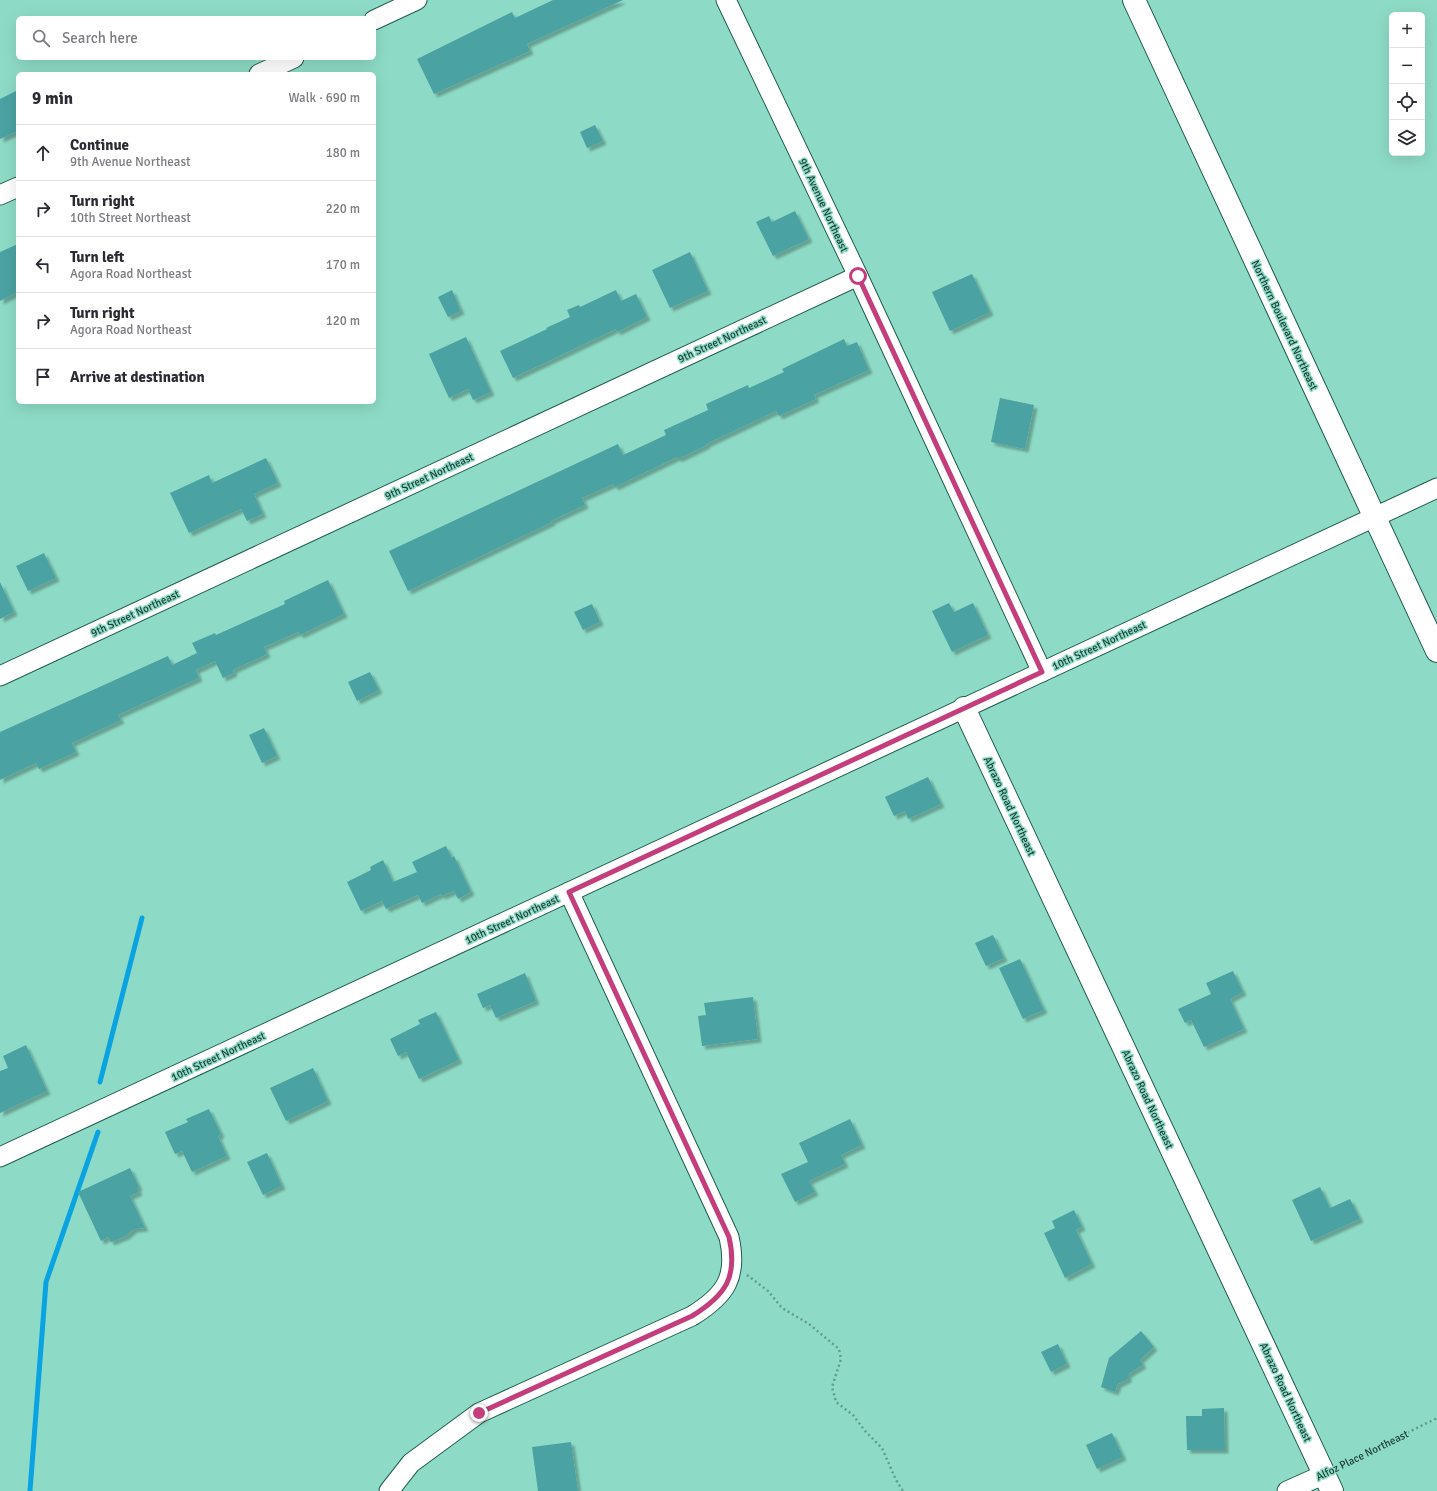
<!DOCTYPE html>
<html lang="en">
<head>
<meta charset="utf-8">
<style>
  :root { --surface:#fff; --page:#f2f2f3; --text:#2b2b33; --muted:#7c7c81; --line:#e1e1e2 }
  body { margin:0; font-family:Signika,sans-serif; background:var(--page); color:var(--text) }
  .controls { position:absolute; right:12px; top:12px; display:grid; overflow:hidden; border-radius:6px; box-shadow:0 4px 16px #0002 }
  .controls button { width:36px; height:36px; display:grid; place-items:center; padding:0; border:0; border-bottom:1px solid var(--line); background:var(--surface); color:var(--text); font:20px sans-serif }
  .stop { position:absolute; width:12px; height:12px; margin:-9px; border:3px solid #c43d7d; border-radius:50%; background:#fff }
  .stop.end { background:#c43d7d; border-color:#fff; box-shadow:0 1px 4px #0008 }
  .list { margin:0; padding:0; list-style:none }
  h2 { display:flex; justify-content:space-between; align-items:center; height:52px; margin:0; padding:0 16px; font-size:17px }
  h2 small { font-size:13px; font-weight:400; color:var(--muted) }
  .list li { display:grid; grid-template-columns:26px 1fr auto; gap:12px; align-items:center; box-sizing:border-box; height:56px; padding:0 16px; border-top:1px solid var(--line) }
  .list b { display:block; font-size:15px; white-space:nowrap }
  .list p { margin:0; font-size:13px; white-space:nowrap; color:var(--muted) }
  .list em { font-size:13px; font-style:normal; color:var(--muted) }
  .icon { flex:none; width:22px; height:22px; fill:none; stroke:currentColor; stroke-width:2; stroke-linecap:round; stroke-linejoin:round }
  .map { position:relative; flex:none; width:1437px; height:1491px; overflow:hidden }
  .search { position:absolute; background:var(--surface); box-shadow:0 4px 16px #0002; left:16px; top:16px; width:360px; height:44px; display:flex; align-items:center; gap:10px; box-sizing:border-box; padding:0 14px; border-radius:6px; color:var(--muted); font-size:15px }
  .panel { position:absolute; background:var(--surface); box-shadow:0 4px 16px #0002; left:16px; top:72px; width:360px; height:332px; border-radius:6px }
  .map>svg:first-child { display:block }
  .lines { fill:none; stroke-linecap:round; stroke-linejoin:round }
  .stream { stroke:#09a3e1; stroke-width:5 }
  .building { fill:#4ba2a2; filter:url(#shadow) }
  .minor-casing { stroke:#205d4f; stroke-width:21 }
  .tertiary-casing { stroke:#205d4f; stroke-width:24 }
  .secondary-casing { stroke:#205d4f; stroke-width:24 }
  .path { stroke:#609c8c; stroke-width:2.5; stroke-dasharray:2 3; stroke-linecap:butt }
  .minor { stroke:#fff; stroke-width:19 }
  .tertiary { stroke:#fff; stroke-width:22 }
  .secondary { stroke:#fff; stroke-width:22 }
  .route { stroke:#c43d7d; stroke-width:5 }
  .labels { text-anchor:middle; stroke-width:3; stroke-linejoin:round; paint-order:stroke }
  .street-label { font-size:11px; fill:#1b3c34; stroke:#8ddbc6 }
</style>
</head>
<body>
<div class="map">
<svg width="1437" height="1491" viewBox="0 0 1437 1491">
  <defs>
    <filter id="shadow"><feDropShadow dx="3.5" dy="3.5" stdDeviation="1" flood-color="#0004"/></filter>
  </defs>
  <rect width="100%" height="100%" fill="#8ddbc6"/>
  <g class="lines">
    <g class="stream">
      <polyline points="100,1082 142,918"/>
      <polyline points="30,1491 46,1282 98,1132"/>
    </g>
  </g>
  <g class="building">
    <polygon points="553,0 623,0 527,44 530,51 434,94 417,59 512,12 515,18"/>
    <polygon points="18,90 18,131 0,139 0,99"/>
    <polygon points="595,125 603,141 587,148 580,132"/>
    <polygon points="795,211 809,239 773,256 756,222 769,216 772,222"/>
    <polygon points="18,244 18,292 0,301 0,252"/>
    <polygon points="690,252 708,291 670,308 652,270"/>
    <polygon points="972,274 990,312 950,331 932,292"/>
    <polygon points="452,290 461,311 448,317 438,297"/>
    <polygon points="616,290 621,301 636,294 647,317 617,332 616,329 513,378 500,351 547,329 546,328 570,317 567,310 579,305 580,307"/>
    <polygon points="466,337 491,392 473,400 468,389 449,398 429,354"/>
    <polygon points="844,339 847,346 857,342 869,370 814,395 816,399 779,416 776,411 706,444 707,445 678,459 677,457 615,487 613,484 582,498 585,505 551,521 552,522 408,591 389,551 618,444 623,455 666,435 664,430 708,410 706,404 748,385 749,388 784,372 782,369"/>
    <polygon points="1000,398 1034,405 1025,449 991,442"/>
    <polygon points="266,458 278,483 254,494 263,514 247,521 241,509 189,533 170,493 209,475 212,483"/>
    <polygon points="44,553 56,578 28,591 16,566"/>
    <polygon points="328,580 344,614 300,635 298,632 264,647 267,654 233,670 234,673 223,678 215,661 196,670 199,678 118,715 121,720 72,743 76,752 39,769 36,763 0,780 0,732 168,656 172,665 197,653 192,643 215,633 216,635 285,604 284,601"/>
    <polygon points="0,582 14,612 0,619"/>
    <polygon points="949,603 954,612 973,603 988,635 952,652 932,611"/>
    <polygon points="592,604 600,622 583,630 574,612"/>
    <polygon points="370,672 379,690 357,701 348,682"/>
    <polygon points="264,728 277,756 262,763 249,735"/>
    <polygon points="928,777 941,804 908,819 905,811 894,816 885,797"/>
    <polygon points="446,846 452,858 454,856 471,892 458,899 454,891 442,896 441,894 422,903 418,895 386,909 382,901 361,911 347,882 371,870 370,867 383,860 393,882 417,872 412,862"/>
    <polygon points="993,935 1004,958 986,966 975,943"/>
    <polygon points="1020,959 1044,1010 1023,1019 999,968"/>
    <polygon points="1233,971 1243,992 1230,999 1244,1029 1204,1047 1191,1020 1185,1023 1178,1009 1211,994 1206,983"/>
    <polygon points="525,973 536,1001 496,1018 490,1005 483,1008 477,994"/>
    <polygon points="753,997 758,1039 702,1046 698,1016 706,1015 704,1003"/>
    <polygon points="436,1012 459,1060 419,1079 406,1052 398,1056 390,1039 420,1024 418,1020"/>
    <polygon points="26,1045 47,1091 0,1113 0,1071 8,1068 3,1056"/>
    <polygon points="313,1068 328,1101 286,1121 270,1088"/>
    <polygon points="209,1109 221,1134 218,1136 227,1156 192,1172 182,1151 175,1154 165,1132 188,1122 186,1119"/>
    <polygon points="850,1119 862,1145 841,1155 845,1164 809,1181 815,1192 795,1202 781,1174 808,1162 799,1143"/>
    <polygon points="267,1153 282,1186 263,1195 247,1162"/>
    <polygon points="130,1168 139,1187 137,1188 139,1192 130,1196 145,1228 134,1229 126,1236 111,1242 108,1237 101,1241 78,1192"/>
    <polygon points="1320,1187 1330,1208 1350,1199 1360,1219 1311,1241 1292,1200"/>
    <polygon points="1074,1210 1082,1227 1076,1230 1092,1264 1065,1278 1044,1233 1055,1228 1052,1221"/>
    <polygon points="1141,1331 1154,1347 1140,1360 1143,1365 1128,1374 1128,1379 1118,1384 1115,1392 1101,1387 1109,1358"/>
    <polygon points="1058,1344 1067,1364 1051,1372 1041,1352"/>
    <polygon points="1224,1408 1225,1450 1187,1450 1186,1416 1202,1416 1202,1409"/>
    <polygon points="1112,1433 1123,1457 1097,1469 1086,1445"/>
    <polygon points="571,1442 578,1491 538,1491 532,1447"/>
  </g>
  <g class="lines">
    <defs>
      <g id="minor">
        <polyline points="726,0 858,276 1042,672"/>
        <polyline points="374,20 417,0"/>
        <polyline points="259,74 294,58"/>
        <polyline points="0,195 18,187"/>
        <polyline points="0,676 858,276"/>
        <polyline points="0,1157 1437,488"/>
        <path d="M389,1491L411,1463L479,1413L692,1316C726,1295 738,1277 729,1237L569,892"/>
        <polyline points="1287,1491 1325,1474"/>
      </g>
      <polyline id="tertiary" points="964,708 1332,1491"/>
      <polyline id="secondary" points="1134,0 1437,651"/>
    </defs>
    <use href="#minor" class="minor-casing"/>
    <use href="#tertiary" class="tertiary-casing"/>
    <use href="#secondary" class="secondary-casing"/>
    <g class="path">
      <polyline points="747,1275 768,1291 782,1308 809,1324 839,1349 841,1359 832,1387 836,1402 853,1415 865,1431 882,1448 896,1480 903,1491"/>
      <polyline points="1340,1466 1437,1418"/>
    </g>
    <use href="#minor" class="minor"/>
    <use href="#tertiary" class="tertiary"/>
    <use href="#secondary" class="secondary"/>
  </g>
  <g class="lines">
    <path class="route" d="M479,1413L692,1316C726,1295 738,1277 729,1237L569,892L1042,672L858,276"/>
  </g>
  <g class="labels">
    <g class="street-label">
      <text transform="translate(824 205) rotate(65)" y="4">9th Avenue Northeast</text>
      <text transform="translate(1285 325) rotate(65)" y="4">Northern Boulevard Northeast</text>
      <text transform="translate(722 339) rotate(-25)" y="4">9th Street Northeast</text>
      <text transform="translate(429 476) rotate(-25)" y="4">9th Street Northeast</text>
      <text transform="translate(135 613) rotate(-25)" y="4">9th Street Northeast</text>
      <text transform="translate(1099 645) rotate(-25)" y="4">10th Street Northeast</text>
      <text transform="translate(1010 806) rotate(65)" y="4">Abrazo Road Northeast</text>
      <text transform="translate(512 919) rotate(-25)" y="4">10th Street Northeast</text>
      <text transform="translate(218 1056) rotate(-25)" y="4">10th Street Northeast</text>
      <text transform="translate(1148 1099) rotate(65)" y="4">Abrazo Road Northeast</text>
      <text transform="translate(1286 1392) rotate(65)" y="4">Abrazo Road Northeast</text>
      <text transform="translate(1362 1455) rotate(-26)" y="4">Alfoz Place Northeast</text>
    </g>
  </g>
</svg>
<div class="controls">
<button>+</button>
<button>−</button>
<button><svg class="icon" aria-label="locate" viewBox="0 0 24 24"><circle cx="12" cy="12" r="6"/><path d="M12 2v4M12 18v4M2 12h4M18 12h4"/></svg></button>
<button><svg class="icon" aria-label="layers" viewBox="0 0 24 24"><path d="M12 4l9 5-9 5-9-5zM3 14l9 5 9-5"/></svg></button>
</div>
<div class="stop" style="left:858px;top:276px"></div>
<div class="stop end" style="left:479px;top:1413px"></div>
<div class="search"><svg class="icon" aria-label="search" viewBox="0 0 24 24"><circle cx="10" cy="10" r="6"/><path d="M15 15l6 6"/></svg>Search here</div>
<section class="panel">
<h2>9 min<small>Walk · 690 m</small></h2>
<ul class="list">
<li><svg class="icon" aria-label="ahead" viewBox="0 0 24 24"><path d="M12 20V5M6 11l6-6 6 6"/></svg><div><b>Continue</b><p>9th Avenue Northeast</p></div><em>180 m</em></li>
<li><svg class="icon" aria-label="right" viewBox="0 0 24 24"><path d="M7 20v-9h11M14 6l5 5-5 5"/></svg><div><b>Turn right</b><p>10th Street Northeast</p></div><em>220 m</em></li>
<li><svg class="icon" aria-label="left" viewBox="0 0 24 24"><path d="M17 20v-9H6M10 6l-5 5 5 5"/></svg><div><b>Turn left</b><p>Agora Road Northeast</p></div><em>170 m</em></li>
<li><svg class="icon" aria-label="right" viewBox="0 0 24 24"><path d="M7 20v-9h11M14 6l5 5-5 5"/></svg><div><b>Turn right</b><p>Agora Road Northeast</p></div><em>120 m</em></li>
<li><svg class="icon" aria-label="arrive" viewBox="0 0 24 24"><path d="M6 21V4h12l-3 4 3 4H6"/></svg><div><b>Arrive at destination</b></div></li>
</ul>
</section>
</div>
</body>
</html>
